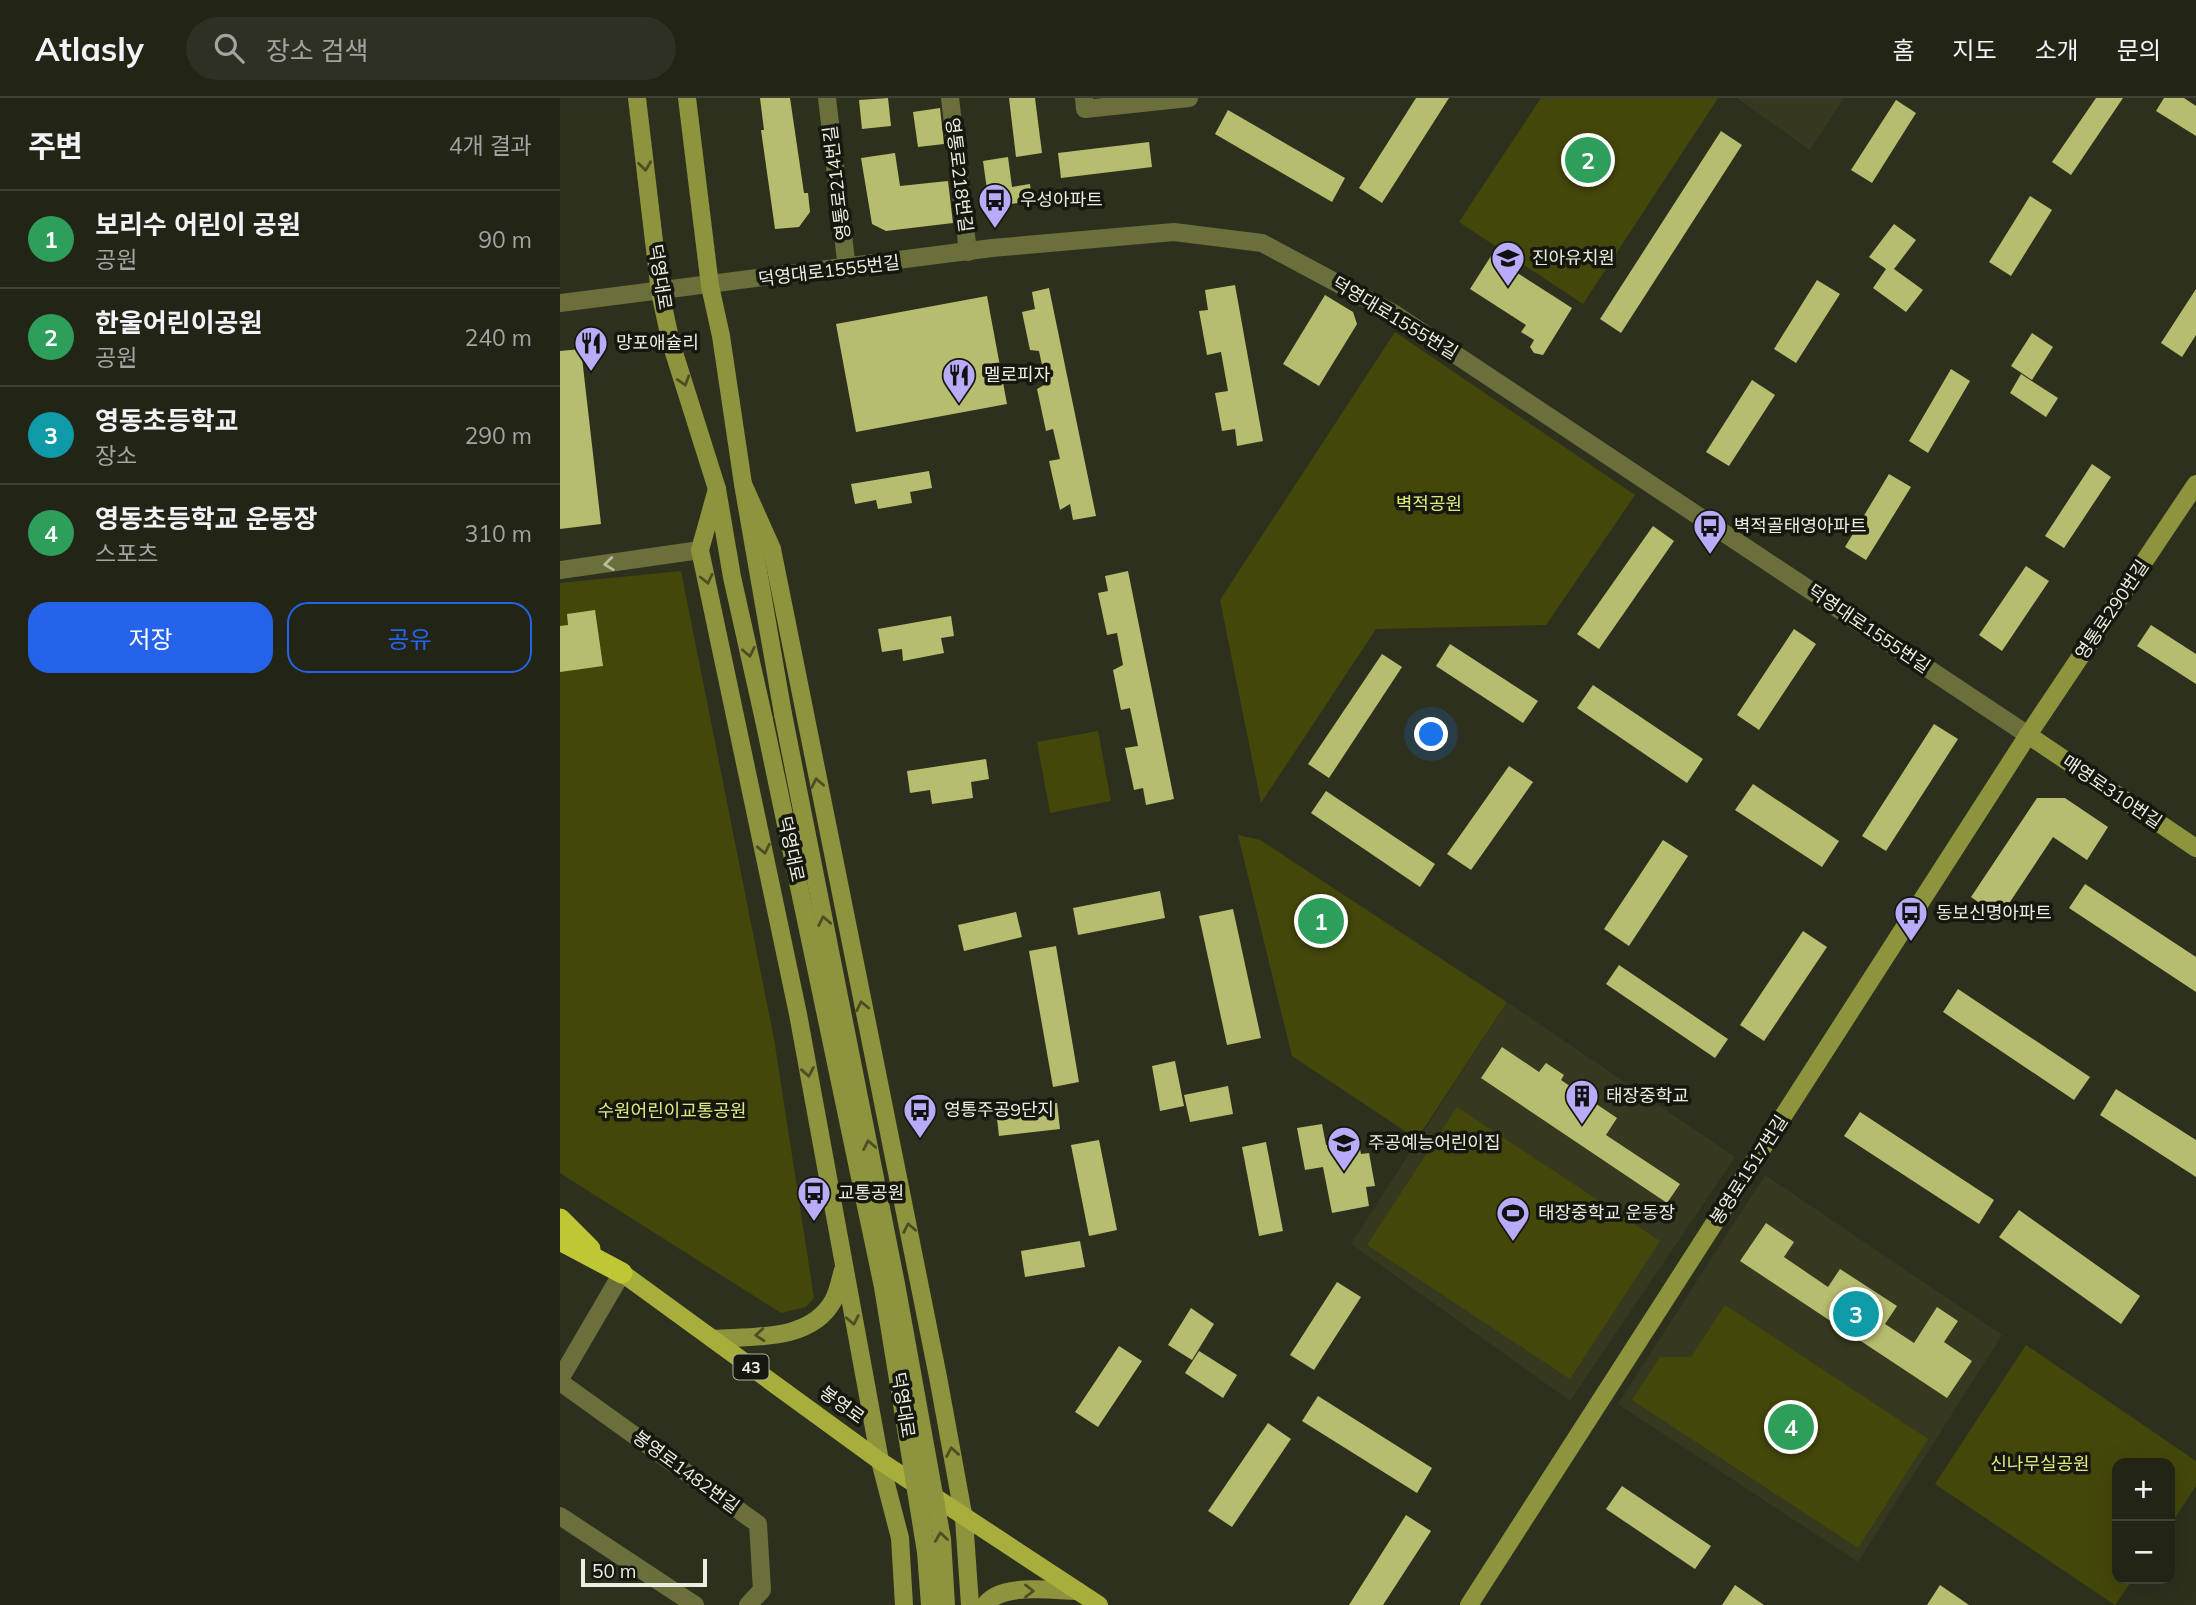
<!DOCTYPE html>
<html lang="ko">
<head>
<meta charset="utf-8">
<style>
  :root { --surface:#222416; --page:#2e3023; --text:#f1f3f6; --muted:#a2a4a1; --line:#3f4135; --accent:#2563eb }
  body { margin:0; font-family:Mulish,"Noto Sans KR",sans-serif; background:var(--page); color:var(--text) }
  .controls { position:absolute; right:21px; bottom:21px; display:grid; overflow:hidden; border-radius:14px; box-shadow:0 7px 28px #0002 }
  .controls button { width:63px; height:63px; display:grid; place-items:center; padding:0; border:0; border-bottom:2px solid var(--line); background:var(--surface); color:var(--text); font:35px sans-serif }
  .scale { position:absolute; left:21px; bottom:18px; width:126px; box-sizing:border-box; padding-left:7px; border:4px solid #ebede1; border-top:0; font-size:19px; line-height:24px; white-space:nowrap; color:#ebede1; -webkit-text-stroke:5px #16170f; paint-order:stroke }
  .you { position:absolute; left:872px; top:637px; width:24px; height:24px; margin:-18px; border:5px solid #fff; border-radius:50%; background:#1a73e8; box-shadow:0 0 0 10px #1a73e833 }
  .badge { display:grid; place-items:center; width:46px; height:46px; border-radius:50%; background:var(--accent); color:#fff; font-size:23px; font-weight:700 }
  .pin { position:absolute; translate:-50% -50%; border:4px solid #fff; box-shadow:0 2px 7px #0006 }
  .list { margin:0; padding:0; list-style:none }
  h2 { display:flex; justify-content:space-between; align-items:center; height:91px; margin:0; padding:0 28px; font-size:30px }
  h2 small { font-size:23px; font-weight:400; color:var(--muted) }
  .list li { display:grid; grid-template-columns:46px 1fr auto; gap:21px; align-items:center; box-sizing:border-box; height:98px; padding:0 28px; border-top:2px solid var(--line) }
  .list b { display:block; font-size:26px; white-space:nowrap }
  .list p { margin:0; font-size:23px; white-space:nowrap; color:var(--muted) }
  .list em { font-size:23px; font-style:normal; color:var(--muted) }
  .actions { display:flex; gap:14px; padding:21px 28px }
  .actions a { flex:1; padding:16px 0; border:2px solid var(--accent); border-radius:21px; text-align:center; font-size:24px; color:var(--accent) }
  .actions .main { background:var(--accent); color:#fff }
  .icon { flex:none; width:38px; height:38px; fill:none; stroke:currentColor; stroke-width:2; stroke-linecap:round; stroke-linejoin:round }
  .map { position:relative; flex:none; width:1636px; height:1507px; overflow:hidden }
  header { display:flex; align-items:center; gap:42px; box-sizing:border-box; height:98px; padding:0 35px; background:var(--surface); border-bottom:2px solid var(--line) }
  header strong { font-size:33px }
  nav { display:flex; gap:38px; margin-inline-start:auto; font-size:24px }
  .search { width:490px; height:63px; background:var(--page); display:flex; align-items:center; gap:18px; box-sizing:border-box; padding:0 24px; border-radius:38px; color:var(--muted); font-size:26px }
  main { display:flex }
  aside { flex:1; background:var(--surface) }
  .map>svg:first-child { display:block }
  .built { fill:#36381f }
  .green { fill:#44470a }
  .building { fill:#b7bd6f }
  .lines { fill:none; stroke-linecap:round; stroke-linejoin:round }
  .street { stroke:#6b6f3c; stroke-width:18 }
  .secondary { stroke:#8e933d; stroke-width:18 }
  .primary { stroke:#a8ae3b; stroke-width:18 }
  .highway { stroke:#c0c735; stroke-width:21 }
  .secondary-bridge { stroke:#8e933d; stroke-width:18 }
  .oneway { stroke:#4c4f24 }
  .oneway2 { stroke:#b8bb9f }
  .labels { text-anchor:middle; stroke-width:7; stroke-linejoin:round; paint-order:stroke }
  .shield { fill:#16170f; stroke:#abada2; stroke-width:2 }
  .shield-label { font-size:16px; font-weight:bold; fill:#ebede1 }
  .street-label { font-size:18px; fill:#ebede1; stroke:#16170f }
  .poi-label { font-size:18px; fill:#ebede1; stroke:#16170f; text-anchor:start }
  .park-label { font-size:18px; fill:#e1e97e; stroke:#16170f }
</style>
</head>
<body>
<header>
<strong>Atlasly</strong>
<div class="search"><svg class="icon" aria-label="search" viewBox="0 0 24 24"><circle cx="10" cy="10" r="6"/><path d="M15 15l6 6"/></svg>장소 검색</div>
<nav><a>홈</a><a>지도</a><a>소개</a><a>문의</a></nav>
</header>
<main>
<aside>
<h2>주변<small>4개 결과</small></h2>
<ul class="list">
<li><span class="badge" style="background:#2e9e5b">1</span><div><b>보리수 어린이 공원</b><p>공원</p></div><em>90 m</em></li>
<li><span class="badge" style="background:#2e9e5b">2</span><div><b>한울어린이공원</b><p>공원</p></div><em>240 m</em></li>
<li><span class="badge" style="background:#0f9aa8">3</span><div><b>영동초등학교</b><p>장소</p></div><em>290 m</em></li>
<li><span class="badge" style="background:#2e9e5b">4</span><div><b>영동초등학교 운동장</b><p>스포츠</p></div><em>310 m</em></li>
</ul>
<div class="actions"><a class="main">저장</a><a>공유</a></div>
</aside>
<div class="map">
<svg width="1636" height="1507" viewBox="0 0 1636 1507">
  <rect width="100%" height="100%" fill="#2e301e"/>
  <g class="built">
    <polygon points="1177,0 1284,0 1250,52"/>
    <polygon points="947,904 1175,1059 1010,1303 791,1146"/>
    <polygon points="1205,1077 1442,1237 1298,1464 1058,1306"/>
  </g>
  <g class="green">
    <polygon points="981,0 1158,0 1023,206 899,124"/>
    <polygon points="835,234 1075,397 986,527 816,531 701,705 660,502"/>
    <polygon points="121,473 214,941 254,1200 246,1209 221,1215 0,1075 0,485"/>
    <polygon points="538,633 551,703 490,715 477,644"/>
    <polygon points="678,737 700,742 947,904 857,1041 732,958"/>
    <polygon points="897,1009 1100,1143 1010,1281 807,1147"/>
    <polygon points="1165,1207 1368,1341 1298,1450 1072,1302 1100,1259 1131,1259"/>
    <polygon points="1466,1247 1636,1363 1636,1388 1610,1427 1610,1365 1557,1365 1557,1481 1573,1481 1555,1507 1375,1386"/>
  </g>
  <g class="building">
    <polygon points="200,0 230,0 244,95 248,95 250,114 239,129 215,131 201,32 204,32"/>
    <polygon points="328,0 331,28 302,31 299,2"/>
    <polygon points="449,0 475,0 482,55 456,59"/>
    <polygon points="856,0 889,0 822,105 799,90"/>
    <polygon points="1536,0 1563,0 1511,77 1492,64"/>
    <polygon points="1604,0 1624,0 1636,8 1636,38 1596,13"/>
    <polygon points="1336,2 1356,15 1312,85 1291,72"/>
    <polygon points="380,10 384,46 358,49 353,14"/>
    <polygon points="668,12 785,80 772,104 655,36"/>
    <polygon points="1161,33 1182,47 1061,235 1040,221"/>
    <polygon points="589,44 592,69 501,80 498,55"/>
    <polygon points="335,55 340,88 388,83 393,125 326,133 312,126 301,60"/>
    <polygon points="448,59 452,89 470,86 472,103 436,108 428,99 423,63"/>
    <polygon points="1470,98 1492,112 1451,178 1429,164"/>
    <polygon points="1334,126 1356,142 1334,171 1363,192 1346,214 1313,190 1326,171 1309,159"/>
    <polygon points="931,158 1012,210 983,257 974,255 970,249 974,242 961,234 966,227 910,191"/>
    <polygon points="1257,182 1280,196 1236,265 1214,251"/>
    <polygon points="675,187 703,343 677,348 675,331 662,333 655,295 668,293 661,254 647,257 639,213 648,212 645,192"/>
    <polygon points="489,190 536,418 513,422 510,406 500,412 489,363 500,361 493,331 486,333 477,291 486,286 479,253 470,252 462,214 475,211 472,194"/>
    <polygon points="1636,191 1636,237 1622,259 1601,245"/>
    <polygon points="765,197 793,214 797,226 759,288 723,266"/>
    <polygon points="427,198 447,306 296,334 276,226"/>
    <polygon points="1472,235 1493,249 1472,282 1451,268"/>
    <polygon points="21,251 41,426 0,431 0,253"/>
    <polygon points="1391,271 1410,283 1368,355 1349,343"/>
    <polygon points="1461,276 1498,300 1486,319 1450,295"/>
    <polygon points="1192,282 1215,297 1169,368 1146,354"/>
    <polygon points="1532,366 1551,379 1504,450 1485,438"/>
    <polygon points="369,373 372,390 350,394 352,405 318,411 316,402 295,406 291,386"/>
    <polygon points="1329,376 1351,389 1306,462 1285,449"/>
    <polygon points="1093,428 1114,443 1039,551 1017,536"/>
    <polygon points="1466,468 1489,483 1442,553 1419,537"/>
    <polygon points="568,473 614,701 586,707 583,690 574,692 565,650 578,648 570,610 561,612 553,572 563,567 557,535 547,537 538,495 548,493 545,478"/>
    <polygon points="35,512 43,568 0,574 0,528 8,527 7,516"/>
    <polygon points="391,518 394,538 381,540 384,555 343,563 342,551 322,554 318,531"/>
    <polygon points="1591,527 1636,556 1636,586 1577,548"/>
    <polygon points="1234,531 1256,546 1199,632 1177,617"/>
    <polygon points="890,546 978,603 963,625 876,568"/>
    <polygon points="822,556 842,569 769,680 748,666"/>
    <polygon points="1033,587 1143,661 1127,685 1017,610"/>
    <polygon points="1374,626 1398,641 1326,753 1302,738"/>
    <polygon points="426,661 429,681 411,684 413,700 372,706 370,692 350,695 347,673"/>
    <polygon points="949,668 973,684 911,772 887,756"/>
    <polygon points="1193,686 1279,743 1262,769 1175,712"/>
    <polygon points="766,693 875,766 860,789 751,715"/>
    <polygon points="1477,700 1505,700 1548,729 1527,762 1493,739 1440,819 1411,799"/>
    <polygon points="1103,742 1128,758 1069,848 1044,831"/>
    <polygon points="1525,786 1636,859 1636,894 1509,810"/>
    <polygon points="600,793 605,820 518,837 513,810"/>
    <polygon points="673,811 701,940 667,947 639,818"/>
    <polygon points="456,814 462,839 404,853 398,827"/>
    <polygon points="1243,833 1267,849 1204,943 1180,927"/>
    <polygon points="496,848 519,984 493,989 469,853"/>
    <polygon points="1059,867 1168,941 1155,960 1046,886"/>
    <polygon points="1398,891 1530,979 1514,1002 1383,914"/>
    <polygon points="942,949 979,974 986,965 1004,977 1001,982 1057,1020 1046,1037 1120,1086 1107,1105 921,980"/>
    <polygon points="615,963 624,1008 600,1013 592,968"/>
    <polygon points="668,988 673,1016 630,1024 624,997"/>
    <polygon points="1556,991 1636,1042 1636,1079 1540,1017"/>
    <polygon points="497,1005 500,1031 439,1038 436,1012"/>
    <polygon points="1300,1014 1434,1102 1419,1126 1284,1038"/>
    <polygon points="762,1026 766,1047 798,1041 801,1056 809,1055 815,1088 806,1089 809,1108 772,1115 763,1069 745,1072 737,1030"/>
    <polygon points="539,1042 557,1132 529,1138 511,1047"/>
    <polygon points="706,1044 723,1133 699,1138 682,1049"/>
    <polygon points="1459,1112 1580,1198 1561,1226 1439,1139"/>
    <polygon points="1206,1125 1234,1144 1224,1159 1268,1189 1280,1171 1337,1208 1325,1226 1354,1245 1377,1209 1398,1223 1384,1244 1412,1263 1387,1300 1180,1163"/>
    <polygon points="520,1143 525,1169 465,1179 461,1153"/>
    <polygon points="777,1184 801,1199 754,1272 730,1257"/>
    <polygon points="631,1210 654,1226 632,1262 608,1247"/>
    <polygon points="559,1248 582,1263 538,1329 515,1314"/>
    <polygon points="639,1253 677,1277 663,1300 625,1275"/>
    <polygon points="758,1298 872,1370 857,1395 742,1323"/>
    <polygon points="708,1325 731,1341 672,1429 648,1413"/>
    <polygon points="1062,1388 1151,1448 1135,1471 1046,1411"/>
    <polygon points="846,1417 871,1433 823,1507 789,1507"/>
    <polygon points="1175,1487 1204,1507 1162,1507"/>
    <polygon points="1380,1487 1409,1507 1367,1507"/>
  </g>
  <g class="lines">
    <g class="street">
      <polyline points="267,0 287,171"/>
      <polyline points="390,0 408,154"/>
      <polyline points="524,0 525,11 629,0"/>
      <polyline points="0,205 432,150 614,134 702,145 833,215 1468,637"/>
      <polyline points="0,472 140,452"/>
      <polyline points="0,1281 62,1175"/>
      <polyline points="0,1284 198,1426 202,1492 188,1507"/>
      <polyline points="0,1418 135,1507"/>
    </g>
    <g class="secondary">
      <polyline points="77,0 100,194 111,245 157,391 172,479 204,622"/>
      <polyline points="127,0 150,188 161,238 183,386 223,616"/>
      <polyline points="183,386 212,451 378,1279 404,1421 410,1507"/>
      <polyline points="157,391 140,452 238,916 320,1363 340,1440 344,1507"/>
      <polyline points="1468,637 1636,750"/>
      <path d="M153,1241C192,1238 250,1244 273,1203C278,1194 280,1182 283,1172"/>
      <path d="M425,1507C441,1484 493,1493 518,1493"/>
      <polyline points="909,1507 1468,637 1636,386"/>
    </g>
    <polyline class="primary" points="62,1175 320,1363 539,1507"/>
    <g class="highway">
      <polyline points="0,1121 30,1151"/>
      <polyline points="0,1142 62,1175"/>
    </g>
    <g class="secondary-bridge">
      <polyline points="223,616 336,1186 382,1441 386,1507"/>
      <polyline points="204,622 323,1189 366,1454 370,1507"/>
    </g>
  </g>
  <defs><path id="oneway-chevron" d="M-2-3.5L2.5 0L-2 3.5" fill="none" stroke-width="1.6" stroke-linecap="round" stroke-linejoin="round" transform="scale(1.75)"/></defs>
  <g class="oneway">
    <use href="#oneway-chevron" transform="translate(85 68) rotate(83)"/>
    <use href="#oneway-chevron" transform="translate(124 283) rotate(73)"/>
    <use href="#oneway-chevron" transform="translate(147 481) rotate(77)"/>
    <use href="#oneway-chevron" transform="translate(189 554) rotate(78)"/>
    <use href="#oneway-chevron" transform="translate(257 685) rotate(-101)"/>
    <use href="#oneway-chevron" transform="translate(204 751) rotate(78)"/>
    <use href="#oneway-chevron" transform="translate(264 823) rotate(-101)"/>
    <use href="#oneway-chevron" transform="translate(302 908) rotate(-102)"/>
    <use href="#oneway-chevron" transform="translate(248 974) rotate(80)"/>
    <use href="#oneway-chevron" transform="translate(309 1047) rotate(-101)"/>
    <use href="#oneway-chevron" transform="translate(349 1130) rotate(-101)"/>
    <use href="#oneway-chevron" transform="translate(293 1222) rotate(79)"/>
    <use href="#oneway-chevron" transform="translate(200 1237) rotate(175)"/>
    <use href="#oneway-chevron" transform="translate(392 1354) rotate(-100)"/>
    <use href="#oneway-chevron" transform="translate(381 1439) rotate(-98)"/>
    <use href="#oneway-chevron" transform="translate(469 1493)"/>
  </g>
  <use class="oneway2" href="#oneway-chevron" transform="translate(49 466) rotate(173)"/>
  <defs>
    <symbol id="bus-pin" viewBox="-11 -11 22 30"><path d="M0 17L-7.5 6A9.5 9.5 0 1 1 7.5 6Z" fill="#b9abf7" stroke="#16170f"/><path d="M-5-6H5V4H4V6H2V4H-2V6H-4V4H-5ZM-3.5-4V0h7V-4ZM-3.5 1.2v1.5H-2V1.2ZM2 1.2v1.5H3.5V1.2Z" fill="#111"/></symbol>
    <symbol id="school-pin" viewBox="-11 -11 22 30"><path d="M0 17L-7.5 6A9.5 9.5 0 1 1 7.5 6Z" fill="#b9abf7" stroke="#16170f"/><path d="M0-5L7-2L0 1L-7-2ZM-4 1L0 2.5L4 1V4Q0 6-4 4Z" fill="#111"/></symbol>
    <symbol id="restaurant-pin" viewBox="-11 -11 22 30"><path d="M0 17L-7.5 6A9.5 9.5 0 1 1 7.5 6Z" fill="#b9abf7" stroke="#16170f"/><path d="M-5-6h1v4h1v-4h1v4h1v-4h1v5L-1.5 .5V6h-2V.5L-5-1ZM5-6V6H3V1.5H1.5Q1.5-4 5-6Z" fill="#111"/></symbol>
    <symbol id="building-pin" viewBox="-11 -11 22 30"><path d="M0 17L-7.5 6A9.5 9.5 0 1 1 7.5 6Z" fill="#b9abf7" stroke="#16170f"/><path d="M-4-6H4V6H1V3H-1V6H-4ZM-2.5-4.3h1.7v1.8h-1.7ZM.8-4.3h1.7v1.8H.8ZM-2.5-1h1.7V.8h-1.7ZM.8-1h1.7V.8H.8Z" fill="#111"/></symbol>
    <symbol id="stadium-pin" viewBox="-11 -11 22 30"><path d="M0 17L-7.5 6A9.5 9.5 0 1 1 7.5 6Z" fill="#b9abf7" stroke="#16170f"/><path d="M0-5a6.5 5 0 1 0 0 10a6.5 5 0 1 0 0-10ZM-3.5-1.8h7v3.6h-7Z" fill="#111"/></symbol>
  </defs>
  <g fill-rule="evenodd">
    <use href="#bus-pin" x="416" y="83" width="38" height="52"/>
    <use href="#school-pin" x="929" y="141" width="38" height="52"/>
    <use href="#restaurant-pin" x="12" y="226" width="38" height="52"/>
    <use href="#restaurant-pin" x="380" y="258" width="38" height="52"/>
    <use href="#bus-pin" x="1131" y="409" width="38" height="52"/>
    <use href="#bus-pin" x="1332" y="796" width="38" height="52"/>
    <use href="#building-pin" x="1003" y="979" width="38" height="52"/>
    <use href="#bus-pin" x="341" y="993" width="38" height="52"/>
    <use href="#school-pin" x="765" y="1026" width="38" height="52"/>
    <use href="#bus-pin" x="235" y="1076" width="38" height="52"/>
    <use href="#stadium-pin" x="934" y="1096" width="38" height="52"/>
  </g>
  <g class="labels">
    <rect class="shield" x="173.5" y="1256.5" width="35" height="25" rx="5"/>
    <g class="shield-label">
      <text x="191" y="1275">43</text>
    </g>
    <g class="street-label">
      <text transform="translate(399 77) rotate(83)" y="6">영통로218번길</text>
      <text transform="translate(277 85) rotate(-97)" y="6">영통로214번길</text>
      <text transform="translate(269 173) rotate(-7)" y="6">덕영대로1555번길</text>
      <text transform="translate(100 179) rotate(81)" y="6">덕영대로</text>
      <text transform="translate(835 220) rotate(31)" y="6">덕영대로1555번길</text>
      <text transform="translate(1552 512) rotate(-56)" y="6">영통로290번길</text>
      <text transform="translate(1309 531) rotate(34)" y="6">덕영대로1555번길</text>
      <text transform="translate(1552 694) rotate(34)" y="6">매영로310번길</text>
      <text transform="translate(231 751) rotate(78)" y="6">덕영대로</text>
      <text transform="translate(1189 1072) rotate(-57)" y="6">봉영로1517번길</text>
      <text transform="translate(282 1307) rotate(36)" y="6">봉영로</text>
      <text transform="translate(343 1307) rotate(81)" y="6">덕영대로</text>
      <text transform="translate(126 1374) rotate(36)" y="6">봉영로1482번길</text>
    </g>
    <g class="poi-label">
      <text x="460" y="108">우성아파트</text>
      <text x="972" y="166">진아유치원</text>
      <text x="56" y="251">망포애슐리</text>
      <text x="424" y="283">멜로피자</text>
      <text x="1174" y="434">벽적골태영아파트</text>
      <text x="1376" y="821">동보신명아파트</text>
      <text x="1046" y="1004">태장중학교</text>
      <text x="384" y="1018">영통주공9단지</text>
      <text x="808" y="1051">주공예능어린이집</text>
      <text x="278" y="1101">교통공원</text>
      <text x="978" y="1121">태장중학교 운동장</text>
    </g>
    <g class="park-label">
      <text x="869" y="412">벽적공원</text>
      <text x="112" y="1019">수원어린이교통공원</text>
      <text x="1480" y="1372">신나무실공원</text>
    </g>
  </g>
</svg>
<div class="controls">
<button>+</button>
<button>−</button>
</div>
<div class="scale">50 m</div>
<div class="you"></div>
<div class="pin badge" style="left:761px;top:823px;background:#2e9e5b">1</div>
<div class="pin badge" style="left:1028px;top:62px;background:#2e9e5b">2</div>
<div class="pin badge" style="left:1296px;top:1216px;background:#0f9aa8">3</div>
<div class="pin badge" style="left:1231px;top:1329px;background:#2e9e5b">4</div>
</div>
</main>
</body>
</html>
